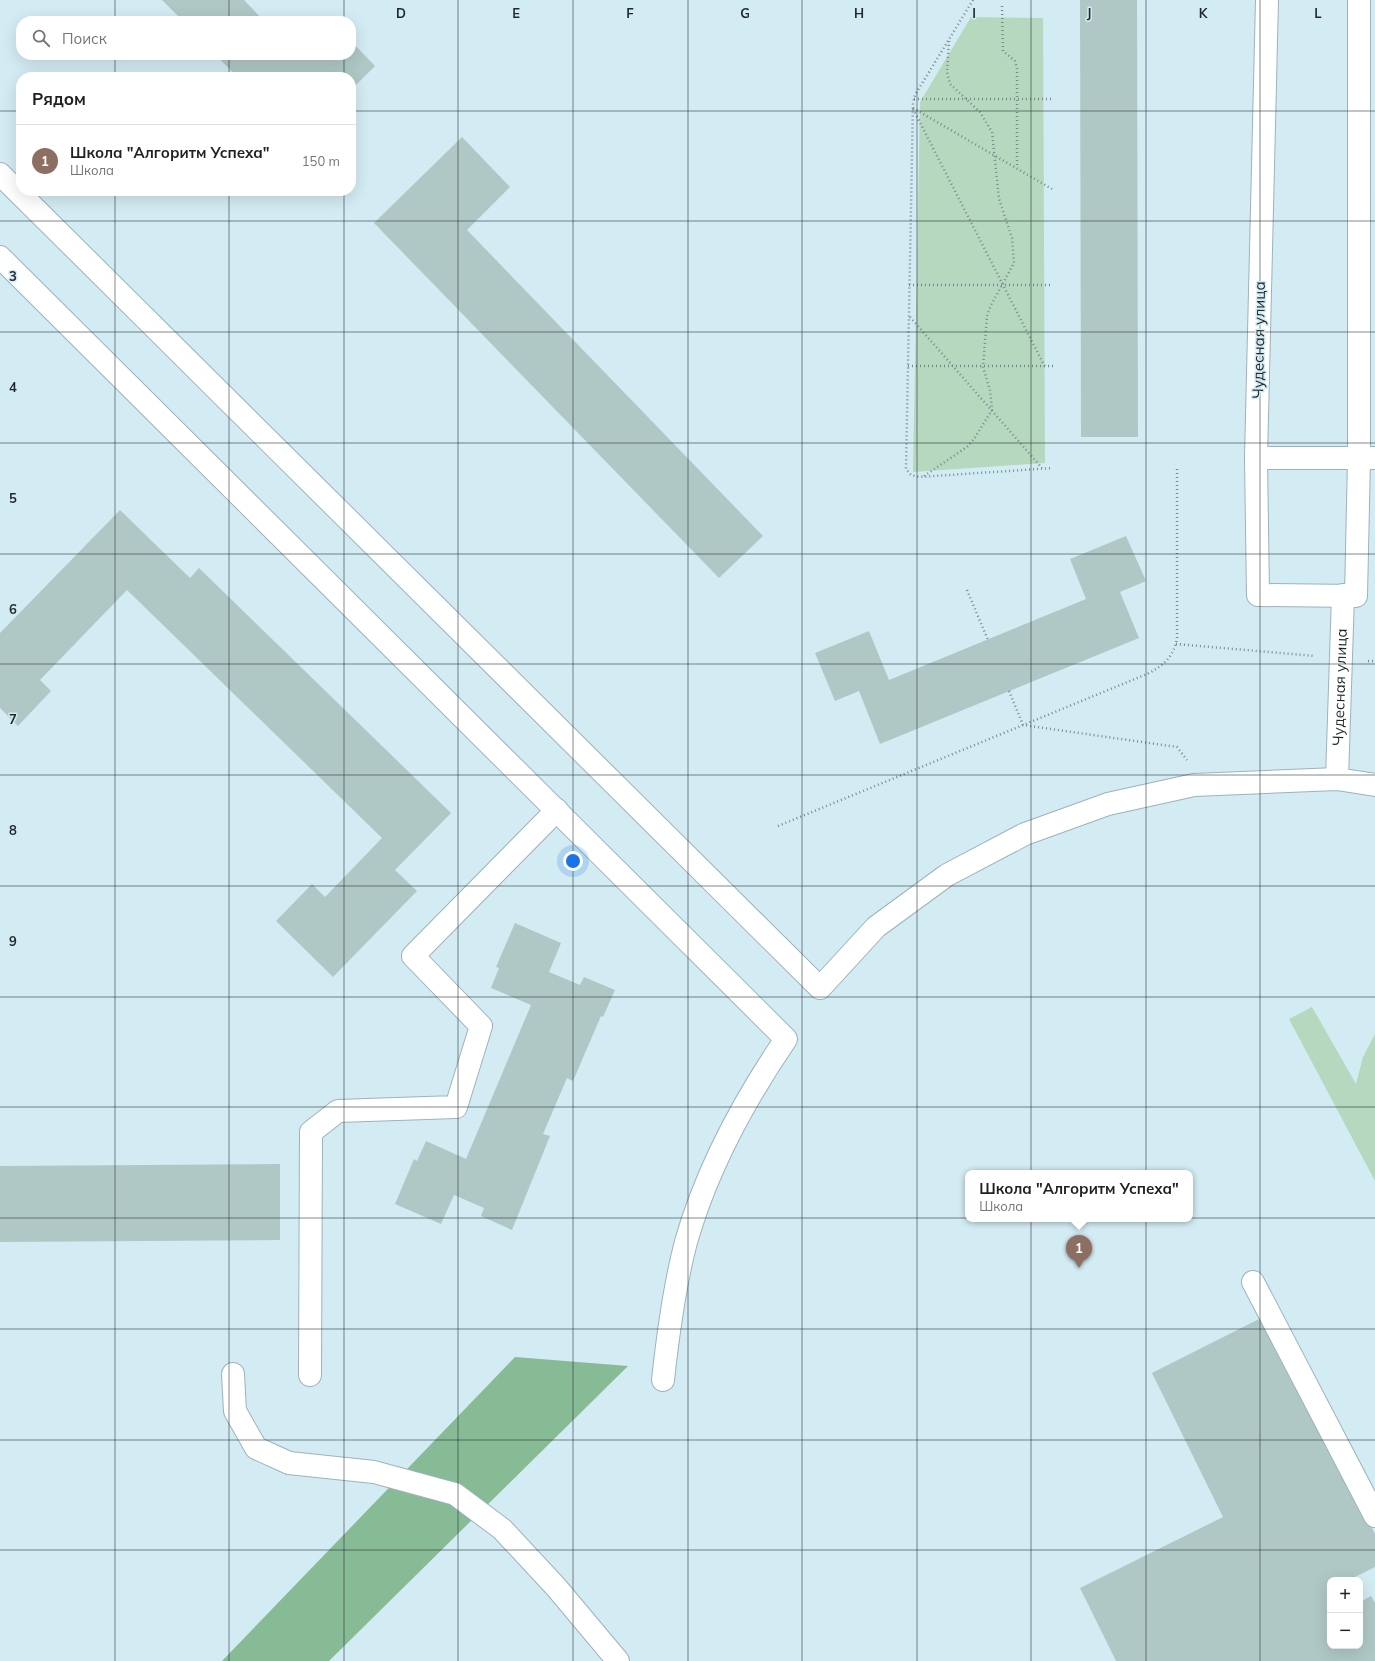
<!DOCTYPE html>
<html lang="ru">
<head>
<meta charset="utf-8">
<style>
  :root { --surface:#fff; --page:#f6f6f6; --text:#202124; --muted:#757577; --line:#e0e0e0; --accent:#975129 }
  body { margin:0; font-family:Mulish,sans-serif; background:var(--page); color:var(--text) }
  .controls { position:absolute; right:12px; bottom:12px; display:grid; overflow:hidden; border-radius:8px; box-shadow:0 4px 16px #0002 }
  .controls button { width:36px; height:36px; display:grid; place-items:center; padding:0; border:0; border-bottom:1px solid var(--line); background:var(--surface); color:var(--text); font:20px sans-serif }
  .you { position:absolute; left:573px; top:861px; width:14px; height:14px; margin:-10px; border:3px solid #fff; border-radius:50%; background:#1a73e8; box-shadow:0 0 0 6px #1a73e833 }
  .badge { display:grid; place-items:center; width:26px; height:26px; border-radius:50%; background:var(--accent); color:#fff; font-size:13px; font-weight:700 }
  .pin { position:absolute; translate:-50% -33px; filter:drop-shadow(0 1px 2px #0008) }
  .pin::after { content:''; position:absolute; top:21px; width:14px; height:12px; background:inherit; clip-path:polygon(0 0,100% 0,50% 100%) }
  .popup { position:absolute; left:965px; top:1170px; width:228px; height:52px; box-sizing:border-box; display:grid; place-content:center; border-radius:8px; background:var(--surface); filter:drop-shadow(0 1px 3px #0005); font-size:13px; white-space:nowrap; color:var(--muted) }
  .popup b { font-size:15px; color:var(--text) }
  .popup::after { content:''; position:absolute; left:50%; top:100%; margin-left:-8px; border:8px solid transparent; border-top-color:var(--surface) }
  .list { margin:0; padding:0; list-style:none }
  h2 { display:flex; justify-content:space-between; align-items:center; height:52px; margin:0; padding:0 16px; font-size:17px }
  h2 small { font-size:13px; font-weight:400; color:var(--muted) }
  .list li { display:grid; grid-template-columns:26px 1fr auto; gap:12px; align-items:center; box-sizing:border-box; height:72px; padding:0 16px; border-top:1px solid var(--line) }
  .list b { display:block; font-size:15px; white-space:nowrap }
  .list p { margin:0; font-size:13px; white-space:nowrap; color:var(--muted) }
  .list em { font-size:13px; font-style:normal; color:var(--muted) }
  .icon { flex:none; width:22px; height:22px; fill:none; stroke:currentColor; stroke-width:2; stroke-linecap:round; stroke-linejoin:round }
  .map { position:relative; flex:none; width:1375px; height:1661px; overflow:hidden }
  .search { position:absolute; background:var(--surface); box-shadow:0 4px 16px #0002; left:16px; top:16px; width:340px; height:44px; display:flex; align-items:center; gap:10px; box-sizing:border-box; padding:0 14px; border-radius:16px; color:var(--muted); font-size:15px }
  .panel { position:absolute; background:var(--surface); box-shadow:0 4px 16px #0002; left:16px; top:72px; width:340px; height:124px; border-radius:16px }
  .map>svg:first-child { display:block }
  .green { fill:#b6d8be }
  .forest { fill:#87bb95 }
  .building { fill:#afc8c5 }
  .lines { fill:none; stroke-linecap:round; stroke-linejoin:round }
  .minor-casing { stroke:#9db3bc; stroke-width:24 }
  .path { stroke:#798a8f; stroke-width:2.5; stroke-dasharray:1 3; stroke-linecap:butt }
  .minor { stroke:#fff; stroke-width:22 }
  .grid { fill:none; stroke:#1f282b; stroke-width:1; stroke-opacity:0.55 }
  .labels { text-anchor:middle; stroke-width:3; stroke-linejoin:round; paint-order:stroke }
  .street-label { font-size:15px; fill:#1f282b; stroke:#d3ebf3 }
  .grid-label { font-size:13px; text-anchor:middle; font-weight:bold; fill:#1f282b; stroke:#d3ebf3; stroke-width:3; stroke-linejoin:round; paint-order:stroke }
</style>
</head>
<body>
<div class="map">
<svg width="1375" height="1661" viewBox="0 0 1375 1661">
  <rect width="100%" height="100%" fill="#d3ebf3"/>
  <g class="green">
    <polygon points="971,17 1043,18 1045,463 913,472 920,102"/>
    <polygon points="1312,1007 1356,1084 1363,1057 1375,1034 1375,1181 1289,1019"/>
  </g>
  <polygon class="forest" points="515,1357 628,1366 329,1661 222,1661"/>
  <g class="building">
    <polygon points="162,0 244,0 264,21 183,21"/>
    <polygon points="1080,0 1137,0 1138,437 1081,437"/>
    <polygon points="351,41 375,66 351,90 351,77 237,77 216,55 298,55 300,57 302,55 351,55"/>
    <polygon points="462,137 510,187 467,230 763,536 719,578 374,223"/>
    <polygon points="120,510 190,578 199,568 451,813 395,870 417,891 333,977 276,921 312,884 325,897 382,838 127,590 40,680 51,691 18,726 0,708 0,633"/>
    <polygon points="1126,536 1146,581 1120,592 1139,638 880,744 859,691 835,701 815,653 869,631 889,680 1086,599 1070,559"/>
    <polygon points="515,923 561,943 549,972 580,985 584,977 615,990 603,1017 601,1016 573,1081 567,1078 543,1134 550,1136 512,1230 481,1216 484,1208 454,1195 441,1224 395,1204 414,1159 417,1161 426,1141 466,1159 531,1005 491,988 499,968 496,967"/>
    <polygon points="280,1164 280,1240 0,1242 0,1166"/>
    <polygon points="1265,1316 1375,1534 1375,1567 1349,1580 1330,1580 1330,1646 1360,1646 1360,1602 1371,1596 1375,1603 1375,1661 1116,1661 1080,1588 1223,1517 1152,1373"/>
  </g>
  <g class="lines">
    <defs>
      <g id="minor">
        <polyline points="1267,0 1256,458 1258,595 1356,596 1359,459 1359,0"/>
        <polyline points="0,174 820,988 876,927 947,875 1025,834 1108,804 1194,785 1337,779 1375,785"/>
        <path d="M0,257L786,1039C743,1102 707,1168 686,1242C674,1287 668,1334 663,1380"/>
        <polyline points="1256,458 1375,458"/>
        <path id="s1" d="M1337,779L1343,595"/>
        <polyline points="1253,1282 1375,1516"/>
        <polyline points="233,1374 235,1411 256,1448 289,1463 374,1472 455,1494 502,1529 556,1587 618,1661"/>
        <polyline points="310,1375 311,1132 338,1111 456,1107 481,1026 413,956 557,810"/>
      </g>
    </defs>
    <use href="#minor" class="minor-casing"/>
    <g class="path">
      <polyline points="973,0 915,95 913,103 906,469 911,475 919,477 1053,468"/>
      <polyline points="1002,6 1003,51 1015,61 1017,69 1017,168"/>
      <polyline points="914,99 1052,99"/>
      <polyline points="913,108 1052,189"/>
      <polyline points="913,109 1045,367"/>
      <polyline points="909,285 1052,285"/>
      <polyline points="910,317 1042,468"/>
      <polyline points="908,366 1053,366"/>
      <polyline points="924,476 967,447 974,439 992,410 990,390 983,367 987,316 991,305 1014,263 1012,238 999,199 992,132 980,112 950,84 947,72 949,41"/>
      <polyline points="967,590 988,640"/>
      <polyline points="1176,644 1315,656"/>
      <polyline points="1368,661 1375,661"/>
      <polyline points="1009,691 1023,725 1177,747 1187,760"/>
      <path d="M778,826L1147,674C1163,666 1174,657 1177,638V466"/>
    </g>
    <use href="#minor" class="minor"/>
  </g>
  <path class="grid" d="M115,0V21M229,0V21M344,0V21M458,0V1661M573,0V1661M688,0V1661M802,0V1661M917,0V1661M1031,0V1661M1146,0V1661M1260,0V1661M115,55V77M229,55V77M344,55V77M0,111H21M351,111H1375M115,191V1661M229,191V1661M344,191V1661M0,221H1375M0,332H1375M0,443H1375M0,554H1375M0,664H1375M0,775H1375M0,886H1375M0,997H1375M0,1107H1375M0,1218H1375M0,1329H1375M0,1440H1375M0,1550H1375"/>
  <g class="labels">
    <g class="street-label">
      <text transform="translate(1259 340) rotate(-89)" y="5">Чудесная улица</text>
      <text dy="5" stroke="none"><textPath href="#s1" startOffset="92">Чудесная улица</textPath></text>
    </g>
  </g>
  <g class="grid-label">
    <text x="401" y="18">D</text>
    <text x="516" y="18">E</text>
    <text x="630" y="18">F</text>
    <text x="745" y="18">G</text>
    <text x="859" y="18">H</text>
    <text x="974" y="18">I</text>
    <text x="1089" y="18">J</text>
    <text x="1203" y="18">K</text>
    <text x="1318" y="18">L</text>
    <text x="13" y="281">3</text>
    <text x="13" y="392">4</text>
    <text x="13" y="503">5</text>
    <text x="13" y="614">6</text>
    <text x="13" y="724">7</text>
    <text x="13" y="835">8</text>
    <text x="13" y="946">9</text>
  </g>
</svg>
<div class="controls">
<button>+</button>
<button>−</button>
</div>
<div class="you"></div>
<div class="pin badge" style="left:1079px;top:1268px;background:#8d6e63">1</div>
<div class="popup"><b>Школа &quot;Алгоритм Успеха&quot;</b>Школа</div>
<div class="search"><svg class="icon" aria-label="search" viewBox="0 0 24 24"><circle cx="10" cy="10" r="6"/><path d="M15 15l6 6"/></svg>Поиск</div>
<section class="panel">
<h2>Рядом<small></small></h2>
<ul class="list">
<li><span class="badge" style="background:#8d6e63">1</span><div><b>Школа &quot;Алгоритм Успеха&quot;</b><p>Школа</p></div><em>150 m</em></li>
</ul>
</section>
</div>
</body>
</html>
